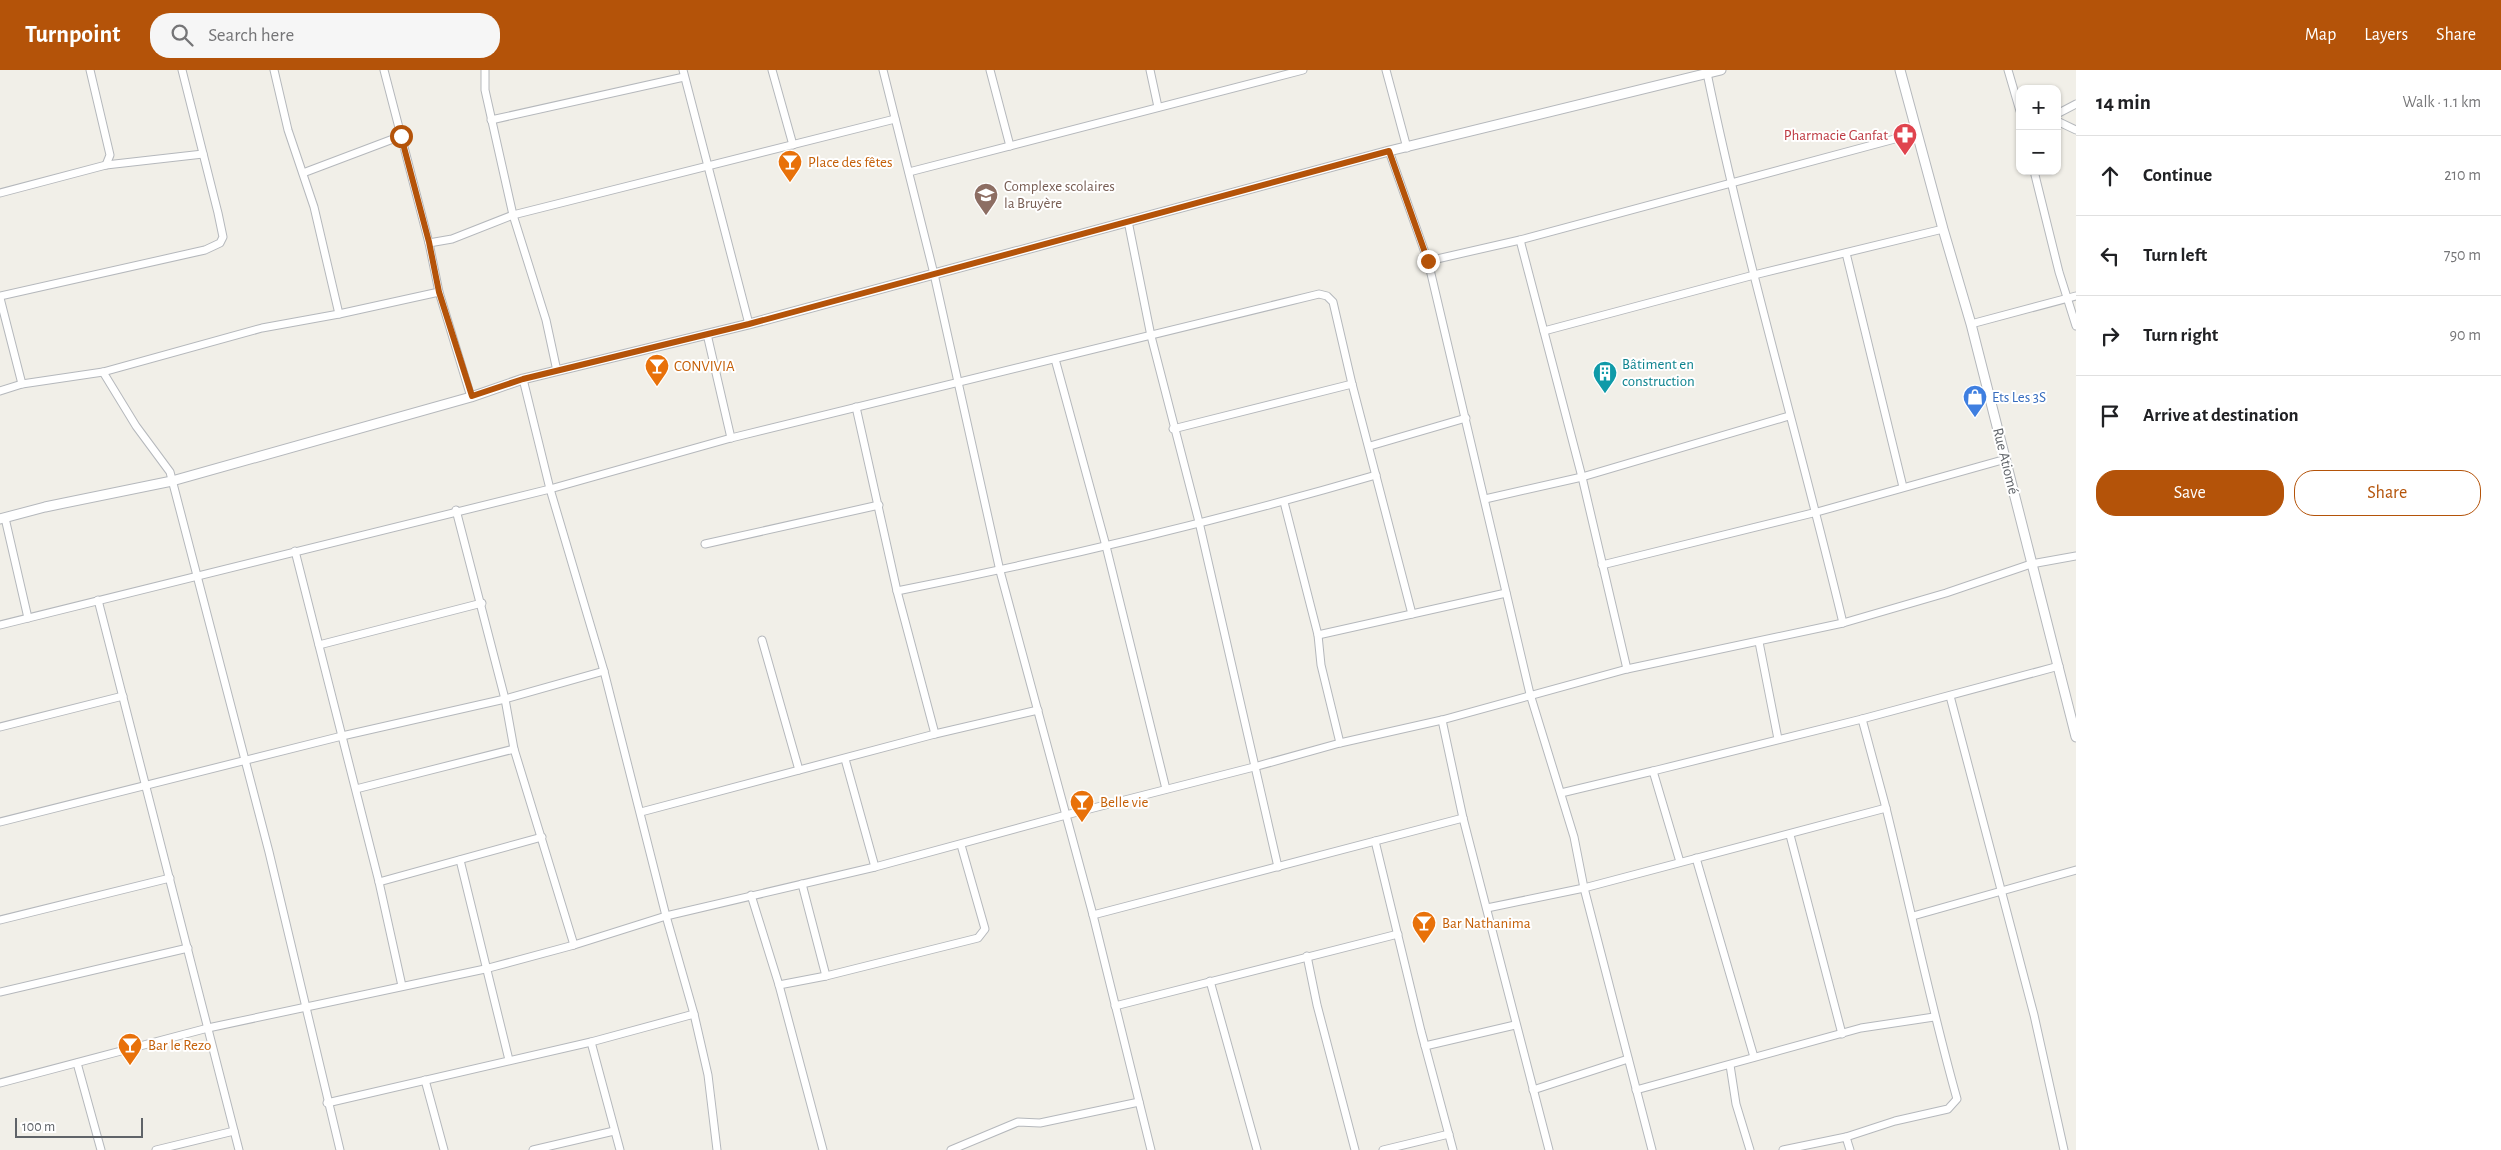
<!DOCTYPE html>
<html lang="en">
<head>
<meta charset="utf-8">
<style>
  :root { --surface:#fff; --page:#f6f6f6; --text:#202124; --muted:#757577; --line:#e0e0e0; --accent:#b45309 }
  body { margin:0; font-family:"Alegreya Sans",sans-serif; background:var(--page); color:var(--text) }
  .controls { position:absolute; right:15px; top:15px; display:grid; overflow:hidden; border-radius:10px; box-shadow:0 1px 4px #0004 }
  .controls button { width:45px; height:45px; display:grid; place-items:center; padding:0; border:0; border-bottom:1px solid var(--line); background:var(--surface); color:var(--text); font:25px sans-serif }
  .scale { position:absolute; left:15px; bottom:12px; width:128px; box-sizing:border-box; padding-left:5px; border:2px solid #5f6368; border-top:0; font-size:14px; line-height:18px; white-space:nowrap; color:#5f6368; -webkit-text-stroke:4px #fff; paint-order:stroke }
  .stop { position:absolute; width:15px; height:15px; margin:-11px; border:4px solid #b45309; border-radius:50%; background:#fff }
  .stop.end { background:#b45309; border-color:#fff; box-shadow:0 1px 5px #0008 }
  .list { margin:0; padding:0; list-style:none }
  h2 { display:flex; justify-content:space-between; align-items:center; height:65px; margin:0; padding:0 20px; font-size:21px }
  h2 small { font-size:16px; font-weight:400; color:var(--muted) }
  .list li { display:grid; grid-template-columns:32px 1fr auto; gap:15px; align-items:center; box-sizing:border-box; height:80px; padding:0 20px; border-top:1px solid var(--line) }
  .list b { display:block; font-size:19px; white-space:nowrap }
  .list em { font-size:16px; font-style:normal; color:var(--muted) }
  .actions { display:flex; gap:10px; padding:15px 20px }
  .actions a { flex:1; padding:11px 0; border:1px solid var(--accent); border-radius:20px; text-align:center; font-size:18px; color:var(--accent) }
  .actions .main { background:var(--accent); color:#fff }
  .icon { flex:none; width:28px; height:28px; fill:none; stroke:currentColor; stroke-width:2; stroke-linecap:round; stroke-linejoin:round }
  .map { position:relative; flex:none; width:2076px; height:1080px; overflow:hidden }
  header { display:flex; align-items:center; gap:30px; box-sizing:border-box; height:70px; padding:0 25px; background:var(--accent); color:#fff }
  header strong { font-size:24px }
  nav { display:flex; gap:28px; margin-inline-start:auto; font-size:18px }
  .search { width:350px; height:45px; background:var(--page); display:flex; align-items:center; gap:12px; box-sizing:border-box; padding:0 18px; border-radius:20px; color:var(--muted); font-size:19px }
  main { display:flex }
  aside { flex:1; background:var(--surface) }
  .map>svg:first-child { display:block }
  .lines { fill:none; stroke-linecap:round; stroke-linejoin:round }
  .minor-casing { stroke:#b5b8bc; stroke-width:9 }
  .tertiary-casing { stroke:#b5b8bc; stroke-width:11 }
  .minor { stroke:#fff; stroke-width:7 }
  .tertiary { stroke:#fff; stroke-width:9 }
  .route { stroke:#b45309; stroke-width:6 }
  .labels { text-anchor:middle; stroke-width:4; stroke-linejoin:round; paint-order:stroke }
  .health-label { font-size:15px; fill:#be3a42; stroke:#fff; text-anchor:end }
  .food-label { font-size:15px; fill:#c56008; stroke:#fff; text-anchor:start }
  .education-label { font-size:15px; fill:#785e54; stroke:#fff; text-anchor:start }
  .culture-label { font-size:15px; fill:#0d838f; stroke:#fff; text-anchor:start }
  .shop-label { font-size:15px; fill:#366cbe; stroke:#fff; text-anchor:start }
  .street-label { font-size:15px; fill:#5f6368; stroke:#fff }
</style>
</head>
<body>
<header>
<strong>Turnpoint</strong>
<div class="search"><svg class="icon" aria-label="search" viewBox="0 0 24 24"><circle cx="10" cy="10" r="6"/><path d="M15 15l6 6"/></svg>Search here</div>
<nav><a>Map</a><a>Layers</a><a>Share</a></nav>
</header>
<main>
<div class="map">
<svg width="2076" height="1080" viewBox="0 0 2076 1080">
  <rect width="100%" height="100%" fill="#f1efe8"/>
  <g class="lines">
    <defs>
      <g id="minor">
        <polyline points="90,0 110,85 106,95"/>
        <polyline points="274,0 288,60 314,137 339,244"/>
        <polyline points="384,0 429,173 439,222 471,327"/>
        <polyline points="485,0 485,20 513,145 546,250 557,301"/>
        <polyline points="683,0 749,254"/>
        <polyline points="772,0 793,75"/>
        <polyline points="883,0 934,204 1000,501 1093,845 1151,1080"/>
        <polyline points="990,0 1010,76"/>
        <polyline points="1150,0 1158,37"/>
        <polyline points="1386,0 1407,78"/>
        <polyline points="2008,0 2020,41"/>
        <path d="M1707,3C1745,188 1799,369 1843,553"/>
        <polyline points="2057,44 2076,34"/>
        <polyline points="491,50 684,7"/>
        <polyline points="2057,51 2076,60"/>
        <polyline points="1389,81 1428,191 1530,624 1574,767 1584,818 1652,1080"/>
        <polyline points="2034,101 2059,202 2076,256"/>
        <polyline points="909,102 1303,0"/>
        <polyline points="303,103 401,66"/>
        <polyline points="0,123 106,95 203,84"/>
        <polyline points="1128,151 1151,266 1199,452 1278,797"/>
        <polyline points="1520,170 1582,407 1627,599"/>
        <polyline points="429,173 452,169 513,145 895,49"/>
        <polyline points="1846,183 1903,417"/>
        <polyline points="1428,191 1520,170 1917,63"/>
        <polyline points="0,226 205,180 220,173 223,167 218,143 182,0"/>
        <polyline points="0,228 22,314"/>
        <polyline points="1971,254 2076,226"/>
        <polyline points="1544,261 1754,205 1943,159"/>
        <polyline points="707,264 731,368"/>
        <polyline points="1055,289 1106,476 1166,719"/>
        <polyline points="103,302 136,356 170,402 269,782 340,1080"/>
        <polyline points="523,309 550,419 604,601 666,846 694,944 708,1005 717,1080"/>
        <polyline points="0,321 22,314 103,302 262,258 339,244 439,222"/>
        <polyline points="856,337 897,521 935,664"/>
        <polyline points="1173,359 1352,314"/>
        <polyline points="1370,376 1466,348"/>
        <polyline points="1485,429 1582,407 1789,346"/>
        <polyline points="1284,432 1318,565 1321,595 1340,673"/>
        <polyline points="456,440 505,629 514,679 574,875"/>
        <polyline points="5,448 28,548"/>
        <polyline points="705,474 879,435"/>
        <polyline points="295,481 379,812 402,916"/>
        <polyline points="1602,495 1817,442 2006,389"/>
        <path d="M897,521C1058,489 1218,451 1376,405"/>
        <polyline points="98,530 239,1080"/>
        <polyline points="0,555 550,419 731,368 1319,224 1327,226 1333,232 1352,314 1412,544"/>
        <polyline points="1318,565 1506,523"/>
        <polyline points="762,570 799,700"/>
        <polyline points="1759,572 1778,669"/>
        <polyline points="319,575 482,533"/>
        <polyline points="1950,626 2034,945 2064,1080"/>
        <polyline points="1862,649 2059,596"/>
        <polyline points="1442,650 1463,748 1549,1080"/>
        <polyline points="0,657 123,626"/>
        <polyline points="845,689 875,797"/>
        <polyline points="1653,701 1862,649 1886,738"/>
        <polyline points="356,719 514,679"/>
        <polyline points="1561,723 1653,701 1680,792"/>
        <polyline points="641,742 935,664 1038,640"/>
        <polyline points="0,752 342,666 505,629 604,601"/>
        <polyline points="1790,765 1842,964"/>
        <polyline points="1375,771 1421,961 1453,1080"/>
        <polyline points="1696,788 1754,987"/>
        <polyline points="460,790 509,990"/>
        <polyline points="379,812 542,767"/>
        <polyline points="802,814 826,906"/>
        <polyline points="751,825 779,915 823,1080"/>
        <path d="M1487,838L1584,818L1886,738C1910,835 1930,933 1957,1029L1948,1039L1895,1051L1846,1067"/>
        <polyline points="1093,845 1463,748"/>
        <polyline points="1913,846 2076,800"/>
        <polyline points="0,850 170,808"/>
        <polyline points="1307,886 1317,935 1355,1080"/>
        <polyline points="1210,911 1257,1080"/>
        <polyline points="779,915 826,906 978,868 985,859 961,775"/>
        <polyline points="0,922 188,878"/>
        <polyline points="1115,936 1398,864"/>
        <polyline points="591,972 620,1080"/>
        <polyline points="1425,976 1515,955"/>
        <polyline points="77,993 101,1080"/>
        <polyline points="1730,995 1736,1034 1750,1080"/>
        <polyline points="425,1010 444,1080"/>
        <polyline points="0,1013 208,958 485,899 574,875 666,846 875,797 1066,745 1254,697 1340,673 1442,650 1627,599 1843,553 1946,523 2031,494 2076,486"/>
        <polyline points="1533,1020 1628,989"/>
        <polyline points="1636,1020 1861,958 1934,947"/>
        <polyline points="327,1033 591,972 694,944"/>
        <polyline points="156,1080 234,1061"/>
        <polyline points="533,1080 614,1061"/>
        <polyline points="951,1080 1018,1052 1040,1053 1139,1032"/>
        <polyline points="1383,1080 1449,1064"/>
        <polyline points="1783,1080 1846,1067 1850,1080"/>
      </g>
      <g id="tertiary">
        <polyline points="1900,0 1943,159 1971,254 2076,667"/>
        <polyline points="0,449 45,437 172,411 471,327 523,309 749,254 1389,81 1721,0"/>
      </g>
    </defs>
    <use href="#minor" class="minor-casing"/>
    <use href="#tertiary" class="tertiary-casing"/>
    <use href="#minor" class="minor"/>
    <use href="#tertiary" class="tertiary"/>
  </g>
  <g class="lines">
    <polyline class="route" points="401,66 429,172 439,222 472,326 523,309 749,254 1389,81 1428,191"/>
  </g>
  <defs>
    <symbol id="pharmacy-pin" viewBox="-11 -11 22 30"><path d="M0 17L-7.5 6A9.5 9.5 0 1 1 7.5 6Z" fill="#e0444e" stroke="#fff"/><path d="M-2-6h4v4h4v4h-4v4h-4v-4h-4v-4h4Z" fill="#fff"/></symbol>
    <symbol id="bar-pin" viewBox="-11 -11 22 30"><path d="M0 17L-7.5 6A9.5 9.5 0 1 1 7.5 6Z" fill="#e8710a" stroke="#fff"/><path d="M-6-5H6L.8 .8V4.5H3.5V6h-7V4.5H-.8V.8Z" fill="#fff"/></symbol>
    <symbol id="school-pin" viewBox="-11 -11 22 30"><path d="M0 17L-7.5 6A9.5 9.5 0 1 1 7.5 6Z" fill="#8d6e63" stroke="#fff"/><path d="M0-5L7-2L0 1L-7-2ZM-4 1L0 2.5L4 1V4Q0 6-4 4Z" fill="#fff"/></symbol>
    <symbol id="building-pin" viewBox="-11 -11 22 30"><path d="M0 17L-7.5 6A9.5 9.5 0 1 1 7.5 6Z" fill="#0f9aa8" stroke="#fff"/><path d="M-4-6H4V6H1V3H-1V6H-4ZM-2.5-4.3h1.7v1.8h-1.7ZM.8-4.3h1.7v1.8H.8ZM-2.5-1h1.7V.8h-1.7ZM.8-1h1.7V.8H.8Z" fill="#fff"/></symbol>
    <symbol id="shop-pin" viewBox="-11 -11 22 30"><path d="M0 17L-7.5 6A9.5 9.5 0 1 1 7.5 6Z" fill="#3f7fe0" stroke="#fff"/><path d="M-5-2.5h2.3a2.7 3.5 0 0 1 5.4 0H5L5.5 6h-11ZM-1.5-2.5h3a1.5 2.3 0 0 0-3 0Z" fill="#fff"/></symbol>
  </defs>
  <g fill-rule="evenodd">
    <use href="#pharmacy-pin" x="1891" y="51" width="28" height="38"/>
    <use href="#bar-pin" x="776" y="78" width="28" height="38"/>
    <use href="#school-pin" x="972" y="111" width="28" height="38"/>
    <use href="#bar-pin" x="643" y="282" width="28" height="38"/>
    <use href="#building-pin" x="1591" y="289" width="28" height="38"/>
    <use href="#shop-pin" x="1961" y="313" width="28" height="38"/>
    <use href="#bar-pin" x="1068" y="718" width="28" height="38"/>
    <use href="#bar-pin" x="1410" y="839" width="28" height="38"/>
    <use href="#bar-pin" x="116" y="961" width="28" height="38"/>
  </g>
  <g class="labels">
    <g class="health-label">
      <text x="1888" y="70">Pharmacie Ganfat</text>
    </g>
    <g class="food-label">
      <text x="808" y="97">Place des fêtes</text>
      <text x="674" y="301">CONVIVIA</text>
      <text x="1100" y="737">Belle vie</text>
      <text x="1442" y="858">Bar Nathanima</text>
      <text x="148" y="980">Bar le Rezo</text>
    </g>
    <g class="education-label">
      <text x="1004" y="121">Complexe scolaires<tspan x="1004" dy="17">la Bruyère</tspan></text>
    </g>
    <g class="culture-label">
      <text x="1622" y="299">Bâtiment en<tspan x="1622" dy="17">construction</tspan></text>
    </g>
    <g class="shop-label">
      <text x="1992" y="332">Ets Les 3S</text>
    </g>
    <g class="street-label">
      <text transform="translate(2006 391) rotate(76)" y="5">Rue Atiomé</text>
    </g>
  </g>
</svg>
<div class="controls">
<button>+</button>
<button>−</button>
</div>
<div class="scale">100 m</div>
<div class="stop" style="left:401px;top:66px"></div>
<div class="stop end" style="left:1428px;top:191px"></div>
</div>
<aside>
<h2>14 min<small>Walk · 1.1 km</small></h2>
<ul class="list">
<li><svg class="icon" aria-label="ahead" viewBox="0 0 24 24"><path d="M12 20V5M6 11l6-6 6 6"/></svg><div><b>Continue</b></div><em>210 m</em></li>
<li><svg class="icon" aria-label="left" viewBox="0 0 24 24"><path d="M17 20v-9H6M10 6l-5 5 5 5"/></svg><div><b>Turn left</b></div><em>750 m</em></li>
<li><svg class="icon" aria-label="right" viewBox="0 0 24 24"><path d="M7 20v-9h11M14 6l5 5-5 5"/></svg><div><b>Turn right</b></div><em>90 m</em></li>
<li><svg class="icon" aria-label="arrive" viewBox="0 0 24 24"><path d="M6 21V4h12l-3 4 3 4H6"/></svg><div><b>Arrive at destination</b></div></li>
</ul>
<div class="actions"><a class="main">Save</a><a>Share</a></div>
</aside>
</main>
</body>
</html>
